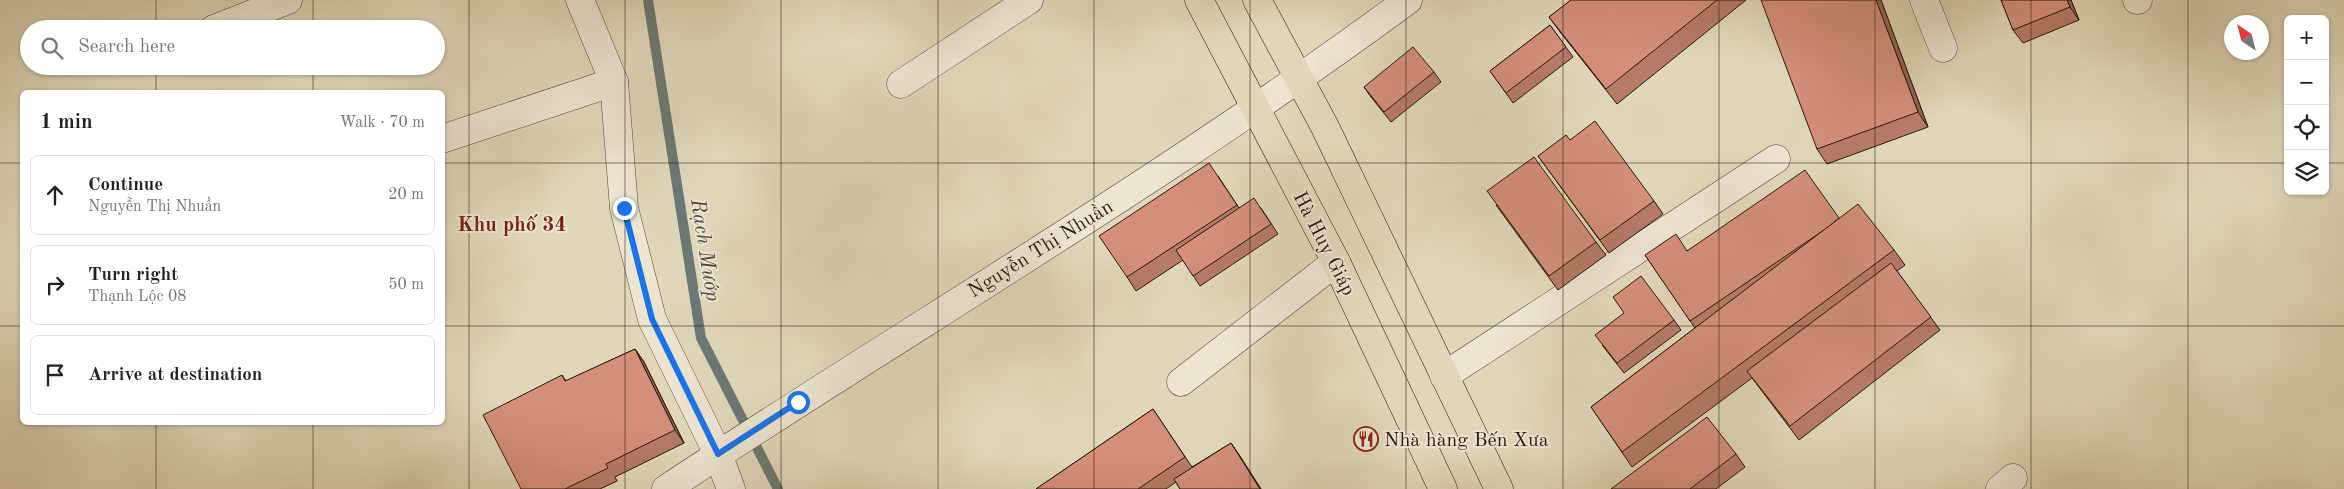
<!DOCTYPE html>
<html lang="en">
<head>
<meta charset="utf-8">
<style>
  :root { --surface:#fff; --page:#f6f6f6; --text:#222; --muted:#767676; --line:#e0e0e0 }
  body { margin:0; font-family:"Old Standard TT",serif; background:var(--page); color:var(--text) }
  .controls { position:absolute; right:15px; top:15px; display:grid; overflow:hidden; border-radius:8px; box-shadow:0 1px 4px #0004 }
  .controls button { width:45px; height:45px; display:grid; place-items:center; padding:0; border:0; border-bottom:1px solid var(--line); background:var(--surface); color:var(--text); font:25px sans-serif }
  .compass { position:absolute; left:2224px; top:15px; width:45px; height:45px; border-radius:50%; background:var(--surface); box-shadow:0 1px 4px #0004; rotate:325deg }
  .stop { position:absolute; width:15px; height:15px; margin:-11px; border:4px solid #1a73e8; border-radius:50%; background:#fff }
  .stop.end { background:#1a73e8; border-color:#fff; box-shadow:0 1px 5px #0008 }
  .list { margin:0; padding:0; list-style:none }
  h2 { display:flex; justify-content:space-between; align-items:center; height:65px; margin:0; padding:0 20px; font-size:21px }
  h2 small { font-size:16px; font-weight:400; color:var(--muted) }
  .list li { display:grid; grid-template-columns:32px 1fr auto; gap:15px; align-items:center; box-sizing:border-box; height:80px; margin:0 10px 10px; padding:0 10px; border:1px solid var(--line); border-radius:8px }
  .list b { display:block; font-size:19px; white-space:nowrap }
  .list p { margin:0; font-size:16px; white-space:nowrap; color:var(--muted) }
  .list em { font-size:16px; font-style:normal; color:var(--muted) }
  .icon { flex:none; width:28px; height:28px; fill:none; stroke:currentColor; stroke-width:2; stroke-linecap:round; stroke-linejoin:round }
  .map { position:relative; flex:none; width:2344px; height:489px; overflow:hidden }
  .search { position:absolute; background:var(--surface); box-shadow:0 1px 4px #0004; left:20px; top:20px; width:425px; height:55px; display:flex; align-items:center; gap:12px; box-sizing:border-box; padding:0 18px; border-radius:28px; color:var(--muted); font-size:19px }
  .panel { position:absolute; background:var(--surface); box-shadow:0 1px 4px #0004; left:20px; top:90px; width:425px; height:335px; border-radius:8px }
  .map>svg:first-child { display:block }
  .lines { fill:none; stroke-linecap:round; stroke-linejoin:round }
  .stream { stroke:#6b7875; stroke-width:10 }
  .minor-casing { stroke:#584839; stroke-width:29 }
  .major-casing { stroke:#2a190e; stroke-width:29 }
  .minor { stroke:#ebe5d2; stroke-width:28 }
  .major { stroke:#e0d7ba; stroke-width:28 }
  .wall { fill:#b67a69; stroke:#2a190e }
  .shaded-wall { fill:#946355; stroke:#2a190e }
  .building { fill:#d48e7a; stroke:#2a190e }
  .route { stroke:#1a73e8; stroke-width:6 }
  .grid { fill:none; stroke:#2a190e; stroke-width:1; stroke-opacity:0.55 }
  .labels { text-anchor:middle; stroke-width:4; stroke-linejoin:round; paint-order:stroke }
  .street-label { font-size:20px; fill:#2a190e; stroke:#ebe5d2 }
  .poi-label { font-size:20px; fill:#2a190e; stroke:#ebe5d2; text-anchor:start }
  .neighbourhood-label { font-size:21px; font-weight:bold; fill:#7a1f14; stroke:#ebe5d2 }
  .water-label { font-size:21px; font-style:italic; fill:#4b4841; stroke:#ebe5d2 }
</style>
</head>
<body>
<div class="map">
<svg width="2344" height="489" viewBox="0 0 2344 489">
  <rect width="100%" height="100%" fill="#e0d7ba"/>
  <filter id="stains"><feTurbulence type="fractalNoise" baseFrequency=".004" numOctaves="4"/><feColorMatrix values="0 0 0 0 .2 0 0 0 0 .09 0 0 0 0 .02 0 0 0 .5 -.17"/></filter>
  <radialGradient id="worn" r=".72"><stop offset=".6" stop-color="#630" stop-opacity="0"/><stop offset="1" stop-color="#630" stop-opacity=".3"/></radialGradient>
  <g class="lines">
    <polyline class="stream" points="648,0 701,338 778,489"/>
    <defs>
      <g id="minor">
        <polyline points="580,0 614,82 624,208 652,319 718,454 731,489"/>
        <polyline points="1924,0 1943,48"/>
        <polyline points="2137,0 2138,0"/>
        <polyline points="214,29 288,0"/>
        <polyline points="901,84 1029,0"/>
        <polyline points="442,139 614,82"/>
        <polyline points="1444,376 1776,159"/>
        <polyline points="1181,382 1336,262"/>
        <path d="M666,489C913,326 1170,176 1408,0"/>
        <polyline points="2000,489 2013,478"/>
      </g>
      <g id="major">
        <polyline points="1199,0 1336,262 1443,489"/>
        <polyline points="1257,0 1325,127 1499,489"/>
      </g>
    </defs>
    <use href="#minor" class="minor-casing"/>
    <use href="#major" class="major-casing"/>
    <use href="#minor" class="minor"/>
    <use href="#major" class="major"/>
  </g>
  <g class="wall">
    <polygon points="1571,0 1746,0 1617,104 1560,32 1549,17"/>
    <polygon points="1881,0 1928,127 1827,164 1817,149"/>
    <polygon points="2001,0 2071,0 2079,20 2023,43 2013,30"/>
    <polygon points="1550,25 1573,57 1513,103 1490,71"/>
    <polygon points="1434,72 1441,82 1391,122 1371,97 1364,87"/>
    <polygon points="1570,140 1654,201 1663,214 1609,253 1538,156"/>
    <polygon points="1218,176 1239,208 1261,208 1278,234 1200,286 1183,260 1136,291 1127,277"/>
    <polygon points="1496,205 1596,242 1606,255 1558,290"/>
    <polygon points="1839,218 1894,250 1905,265 1897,271 1940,330 1799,440 1752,378 1632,467 1591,407 1695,328 1645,255 1687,251"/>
    <polygon points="1674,320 1681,330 1624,373 1602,345"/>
    <polygon points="635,349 644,362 684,443 615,477 617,481 600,489 521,489 562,375 566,381"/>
    <polygon points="1153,409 1192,467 1231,443 1261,489 1180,489 1176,482 1166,489 1036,489"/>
    <polygon points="1736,454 1745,467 1716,489 1611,489"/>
  </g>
  <g class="shaded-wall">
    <polygon points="1876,0 1881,0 1928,127 1918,112"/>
    <polygon points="2067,0 2071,0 2079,20 2070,7"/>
    <polygon points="635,349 644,362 684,443 675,430"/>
    <polygon points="1231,443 1240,456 1261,489 1260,489"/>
  </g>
  <g class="building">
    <polygon points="1571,0 1717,0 1606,89 1549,17"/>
    <polygon points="1761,0 1876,0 1918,112 1817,149"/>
    <polygon points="2001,0 2067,0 2070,7 2013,30"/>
    <polygon points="1550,25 1566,47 1506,93 1490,71"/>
    <polygon points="1413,47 1434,72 1384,112 1364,87"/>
    <polygon points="1595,121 1654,201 1600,240 1538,156 1566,135 1570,140"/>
    <polygon points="1534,157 1596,242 1549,276 1487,191"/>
    <polygon points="1209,163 1237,205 1127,277 1099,236"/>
    <polygon points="1805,170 1839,218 1827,228 1690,321 1645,255 1676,234 1687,251"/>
    <polygon points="1254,198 1271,224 1193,276 1176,250"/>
    <polygon points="1858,204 1894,250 1622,452 1591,407"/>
    <polygon points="1891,263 1931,317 1790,426 1747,371"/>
    <polygon points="1641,276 1674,320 1617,363 1595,335 1624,313 1613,297"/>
    <polygon points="635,349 675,430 606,464 608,468 565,489 521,489 483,415 562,375 565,381"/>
    <polygon points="1153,409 1185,457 1138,489 1036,489"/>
    <polygon points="1707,417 1736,454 1690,489 1611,489"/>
    <polygon points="1231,443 1260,489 1180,489 1174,479"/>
  </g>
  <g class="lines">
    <polyline class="route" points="624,208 652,319 718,454 798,402"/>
  </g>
  <path class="grid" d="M156,0V29M313,0V29M469,0V489M625,0V489M781,0V489M938,0V489M1094,0V489M1250,0V489M1406,0V489M1563,0V489M1719,0V489M1875,0V489M2031,0V489M2188,0V489M156,66V92M313,66V92M0,163H22M442,163H2288M2325,163H2344M0,326H22M442,326H2344M156,422V489M313,422V489"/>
  <defs>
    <symbol id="restaurant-ring" viewBox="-11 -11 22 22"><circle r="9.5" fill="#ebe5d2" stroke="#8f2418" stroke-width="1.5"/><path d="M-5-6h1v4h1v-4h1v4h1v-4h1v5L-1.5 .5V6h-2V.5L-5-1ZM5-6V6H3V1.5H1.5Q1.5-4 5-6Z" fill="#8f2418"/></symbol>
  </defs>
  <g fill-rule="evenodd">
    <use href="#restaurant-ring" x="1352" y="425" width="28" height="28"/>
  </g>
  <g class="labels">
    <g class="street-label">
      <text transform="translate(1325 243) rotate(63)" y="7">Hà Huy Giáp</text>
      <text transform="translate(1040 248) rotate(-32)" y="7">Nguyễn Thị Nhuần</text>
    </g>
    <g class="poi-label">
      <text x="1384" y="446">Nhà hàng Bến Xưa</text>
    </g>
    <g class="neighbourhood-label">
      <text x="512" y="231">Khu phố 34</text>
    </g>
    <g class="water-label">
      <text transform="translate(706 250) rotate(81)" y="7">Rạch Mướp</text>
    </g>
  </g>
  <rect width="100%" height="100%" filter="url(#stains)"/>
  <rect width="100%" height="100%" fill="url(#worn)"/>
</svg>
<div class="controls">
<button>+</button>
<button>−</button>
<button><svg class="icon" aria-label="locate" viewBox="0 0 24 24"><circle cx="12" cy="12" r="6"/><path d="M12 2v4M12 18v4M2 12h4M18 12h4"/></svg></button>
<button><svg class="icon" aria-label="layers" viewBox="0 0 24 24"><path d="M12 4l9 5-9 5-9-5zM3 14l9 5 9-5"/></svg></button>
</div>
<svg class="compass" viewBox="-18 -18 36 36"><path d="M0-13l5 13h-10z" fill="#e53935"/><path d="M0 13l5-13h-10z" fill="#767676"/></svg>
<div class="stop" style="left:798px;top:402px"></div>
<div class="stop end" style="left:624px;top:208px"></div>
<div class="search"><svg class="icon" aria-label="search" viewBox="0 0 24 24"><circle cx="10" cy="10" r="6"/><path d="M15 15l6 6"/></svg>Search here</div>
<section class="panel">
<h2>1 min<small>Walk · 70 m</small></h2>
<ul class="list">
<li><svg class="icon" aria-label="ahead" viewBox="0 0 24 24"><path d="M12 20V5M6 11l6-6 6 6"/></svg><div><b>Continue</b><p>Nguyễn Thị Nhuần</p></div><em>20 m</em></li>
<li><svg class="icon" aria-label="right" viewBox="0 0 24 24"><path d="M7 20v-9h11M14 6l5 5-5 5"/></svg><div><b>Turn right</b><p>Thạnh Lộc 08</p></div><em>50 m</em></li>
<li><svg class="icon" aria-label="arrive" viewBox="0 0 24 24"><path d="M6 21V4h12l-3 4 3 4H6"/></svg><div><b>Arrive at destination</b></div></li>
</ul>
</section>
</div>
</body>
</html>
